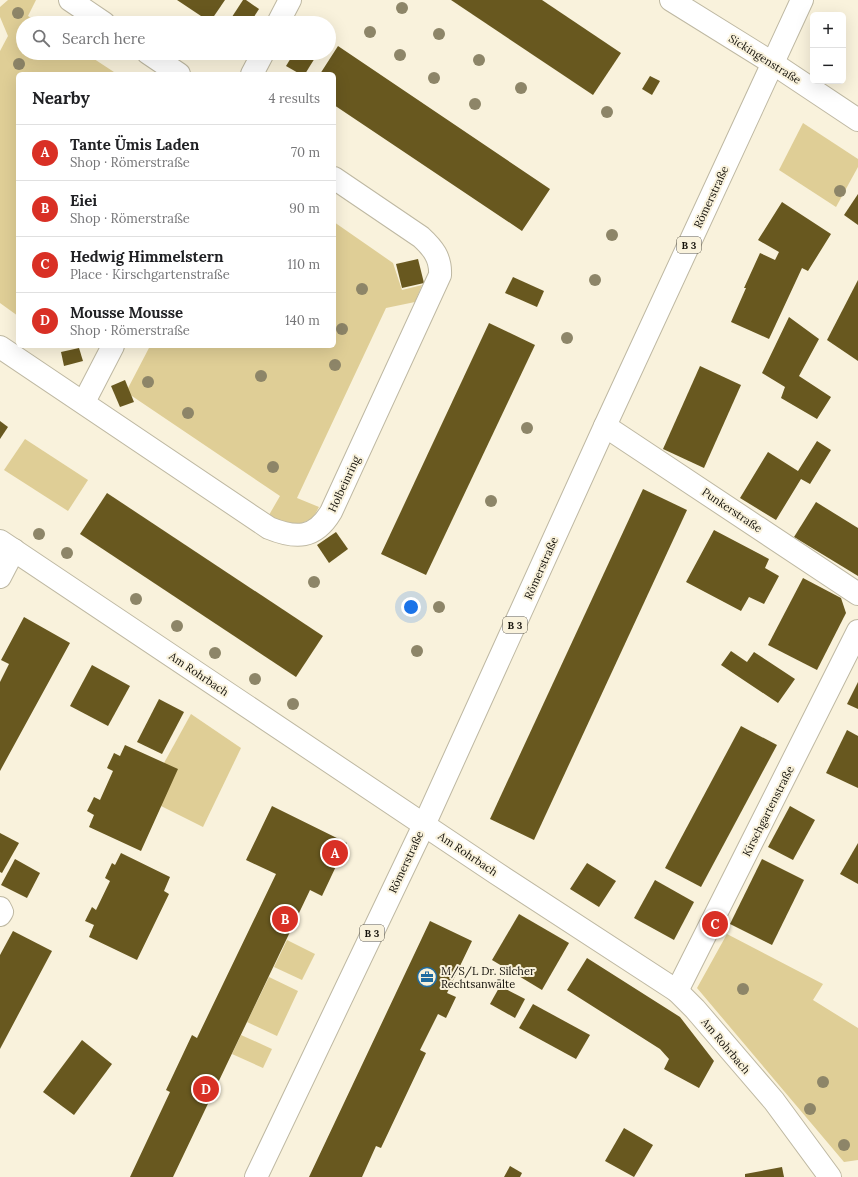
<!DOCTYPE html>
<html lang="en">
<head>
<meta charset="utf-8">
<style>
  :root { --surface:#fff; --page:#f6f6f6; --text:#202124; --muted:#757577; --line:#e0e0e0; --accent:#d93025 }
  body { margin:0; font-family:Lora,serif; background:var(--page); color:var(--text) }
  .controls { position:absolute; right:12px; top:12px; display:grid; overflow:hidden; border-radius:6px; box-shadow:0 4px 16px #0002 }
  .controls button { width:36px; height:36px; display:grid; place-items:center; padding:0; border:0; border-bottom:1px solid var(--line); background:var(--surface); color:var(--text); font:20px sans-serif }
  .you { position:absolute; left:411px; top:607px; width:14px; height:14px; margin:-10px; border:3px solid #fff; border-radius:50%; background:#1a73e8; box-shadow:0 0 0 6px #1a73e833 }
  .badge { display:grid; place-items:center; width:26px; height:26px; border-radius:50%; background:var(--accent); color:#fff; font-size:13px; font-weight:700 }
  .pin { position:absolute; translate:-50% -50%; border:2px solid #fff; box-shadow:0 1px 4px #0006 }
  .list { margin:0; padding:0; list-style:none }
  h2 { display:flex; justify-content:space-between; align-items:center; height:52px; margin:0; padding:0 16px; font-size:17px }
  h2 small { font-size:13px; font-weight:400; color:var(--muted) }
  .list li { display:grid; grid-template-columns:26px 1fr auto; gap:12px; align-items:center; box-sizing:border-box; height:56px; padding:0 16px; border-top:1px solid var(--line) }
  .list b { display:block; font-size:15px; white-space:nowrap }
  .list p { margin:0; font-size:13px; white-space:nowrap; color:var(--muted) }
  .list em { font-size:13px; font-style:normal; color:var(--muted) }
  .icon { flex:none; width:22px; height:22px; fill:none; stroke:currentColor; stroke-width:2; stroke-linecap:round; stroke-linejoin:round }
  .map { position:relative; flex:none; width:858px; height:1177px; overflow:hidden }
  .search { position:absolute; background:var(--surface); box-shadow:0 4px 16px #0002; left:16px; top:16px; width:320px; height:44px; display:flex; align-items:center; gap:10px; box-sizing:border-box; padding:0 14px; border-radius:22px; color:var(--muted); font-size:15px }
  .panel { position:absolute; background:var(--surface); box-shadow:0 4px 16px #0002; left:16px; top:72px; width:320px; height:276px; border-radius:6px }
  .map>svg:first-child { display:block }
  .green { fill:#dfce96 }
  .building { fill:#68581f }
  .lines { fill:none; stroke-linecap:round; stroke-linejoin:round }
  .minor-casing { stroke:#beb8a2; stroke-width:24 }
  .secondary-casing { stroke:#beb8a2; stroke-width:24 }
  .primary-casing { stroke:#beb8a2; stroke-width:24 }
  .minor { stroke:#fff; stroke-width:22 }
  .secondary { stroke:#fff; stroke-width:22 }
  .primary { stroke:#fff; stroke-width:22 }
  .tree { fill:#8d8568 }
  .labels { text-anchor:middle; stroke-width:4; stroke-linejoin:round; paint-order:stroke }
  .shield { fill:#f9f2dc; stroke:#595449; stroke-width:1 }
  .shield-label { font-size:10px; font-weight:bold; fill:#14110a }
  .street-label { font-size:11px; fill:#14110a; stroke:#f9f2dc }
  .poi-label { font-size:11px; fill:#14110a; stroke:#f9f2dc; text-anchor:start }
</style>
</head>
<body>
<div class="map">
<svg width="858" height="1177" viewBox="0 0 858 1177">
  <rect width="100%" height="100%" fill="#f9f2dc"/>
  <g class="green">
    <polygon points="8,0 36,0 28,16 39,23 23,23 23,53 85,53 117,74 18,74 18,316 0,303 0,51 8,36 0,17 0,7"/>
    <polygon points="803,123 858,159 858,167 836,207 779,170"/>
    <polygon points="334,222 393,263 402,290 422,285 415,302 386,308 297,498 319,507 313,518 300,524 284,524 269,515 280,496 126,392 150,346 334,346"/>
    <polygon points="25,439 88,480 68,511 4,470"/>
    <polygon points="191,714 241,748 203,827 161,806 164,763"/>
    <polygon points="727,934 823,984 813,1000 858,1028 858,1160 844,1162 697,988"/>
    <polygon points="287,940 315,954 302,980 274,967"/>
    <polygon points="269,977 298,991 277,1036 247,1022"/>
    <polygon points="241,1035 272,1049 263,1068 232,1054"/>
  </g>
  <g class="building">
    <polygon points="177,0 225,0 210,22"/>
    <polygon points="243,0 246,0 259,9 250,23 228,23"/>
    <polygon points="451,0 542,0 621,53 593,95"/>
    <polygon points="338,46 550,189 522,231 334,105 334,74 320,74"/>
    <polygon points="294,53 318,53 305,74 300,74 286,66"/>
    <polygon points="650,76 660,81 652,95 642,89"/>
    <polygon points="858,194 858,225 844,215"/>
    <polygon points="782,202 831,234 808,271 802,268 769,339 731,322 746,288 744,288 760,253 775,260 779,252 758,240"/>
    <polygon points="418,259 424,283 402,288 396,264"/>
    <polygon points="513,277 544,291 537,307 505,293"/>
    <polygon points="858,280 858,361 827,340"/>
    <polygon points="789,317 819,339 799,376 831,397 817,419 781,398 785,387 762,373"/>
    <polygon points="489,323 535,345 426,575 381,554"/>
    <polygon points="79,348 83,361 64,366 61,352"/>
    <polygon points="700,366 741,385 704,468 663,449"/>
    <polygon points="125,380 134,402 120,407 111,386"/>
    <polygon points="0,421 8,427 0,439"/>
    <polygon points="817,441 831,450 810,484 801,479 776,520 740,498 768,452 798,471"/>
    <polygon points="643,489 687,510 534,840 490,819"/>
    <polygon points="107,493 323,636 296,677 80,534"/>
    <polygon points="816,502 858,528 858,576 794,537"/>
    <polygon points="714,530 769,559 765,568 779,576 764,604 749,597 741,611 686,582"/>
    <polygon points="336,532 348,549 329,563 317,545"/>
    <polygon points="803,578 841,598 846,613 817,670 768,645"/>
    <polygon points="24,617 70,643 0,771 0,682 9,664 1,660"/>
    <polygon points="731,651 747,662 754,652 795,679 778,703 721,665"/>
    <polygon points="92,665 130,686 108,726 70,706"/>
    <polygon points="858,682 858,709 847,704"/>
    <polygon points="159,699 184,712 162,754 137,742"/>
    <polygon points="741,726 777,745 701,887 665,868"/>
    <polygon points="847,730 858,736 858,788 826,773"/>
    <polygon points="125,745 178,769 141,851 89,827 94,815 87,811 94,797 100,800 113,771 107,768 114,753 120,756"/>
    <polygon points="272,806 347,843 322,896 310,890 173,1177 130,1177 170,1092 166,1090 192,1035 197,1038 276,874 246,860"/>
    <polygon points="790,806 815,820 793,860 768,847"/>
    <polygon points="0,833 19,843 2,873 0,872"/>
    <polygon points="858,843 858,884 840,874"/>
    <polygon points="121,853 170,877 164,891 169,894 137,960 89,937 94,925 85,921 92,907 96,910 110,881 105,878 112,863 115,865"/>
    <polygon points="15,859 40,873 27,898 1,885"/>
    <polygon points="762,859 804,880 772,945 730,924"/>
    <polygon points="587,863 616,881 599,907 570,889"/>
    <polygon points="655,880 694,902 674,940 634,918"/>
    <polygon points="519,914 569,943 542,990 492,960"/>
    <polygon points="430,921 472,941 447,993 456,997 446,1018 438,1014 420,1050 426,1053 381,1148 376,1146 362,1177 309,1177"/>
    <polygon points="13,931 52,951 0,1049 0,955"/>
    <polygon points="587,958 680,1017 714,1061 699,1088 664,1069 669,1059 660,1049 567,990"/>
    <polygon points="500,986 525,999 515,1018 490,1004"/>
    <polygon points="533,1004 590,1035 576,1059 519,1028"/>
    <polygon points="82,1040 112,1064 74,1115 43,1092"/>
    <polygon points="624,1128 653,1145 634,1177 605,1161"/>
    <polygon points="510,1166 522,1173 520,1177 504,1177"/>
    <polygon points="782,1167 784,1177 745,1177 745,1174"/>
  </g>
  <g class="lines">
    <defs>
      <g id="minor">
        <polyline points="70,0 104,23"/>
        <polyline points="671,0 774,64"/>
        <polyline points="278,23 290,0"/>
        <polyline points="148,53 179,74"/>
        <polyline points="252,74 263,53"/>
        <path d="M0,347L269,528C296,539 315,539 331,512L440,275C441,258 433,248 421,237L334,178"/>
        <polyline points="84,402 113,346"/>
        <polyline points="605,426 858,594"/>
        <polyline points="0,541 496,873 677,991 695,1009 774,1101 830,1177"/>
        <polyline points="0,577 14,550"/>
        <polyline points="0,908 2,912 0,915"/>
        <polyline points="677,991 858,631"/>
      </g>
      <polyline id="secondary" points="774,64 858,120"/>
      <polyline id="primary" points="256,1177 424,825 605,426 802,0"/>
    </defs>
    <use href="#minor" class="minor-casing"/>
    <use href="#secondary" class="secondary-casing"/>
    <use href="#primary" class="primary-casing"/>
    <use href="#minor" class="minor"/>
    <use href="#secondary" class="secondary"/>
    <use href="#primary" class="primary"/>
  </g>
  <g class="tree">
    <circle cx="402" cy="8" r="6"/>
    <circle cx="18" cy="13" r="6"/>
    <circle cx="370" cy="32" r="6"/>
    <circle cx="439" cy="34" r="6"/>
    <circle cx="400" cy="55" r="6"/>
    <circle cx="479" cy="60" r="6"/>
    <circle cx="19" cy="64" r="6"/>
    <circle cx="434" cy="78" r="6"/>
    <circle cx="521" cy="88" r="6"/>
    <circle cx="475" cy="104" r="6"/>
    <circle cx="607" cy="112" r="6"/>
    <circle cx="840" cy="191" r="6"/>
    <circle cx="612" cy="235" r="6"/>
    <circle cx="595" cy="280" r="6"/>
    <circle cx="362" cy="289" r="6"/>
    <circle cx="342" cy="329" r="6"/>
    <circle cx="567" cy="338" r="6"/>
    <circle cx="335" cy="365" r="6"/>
    <circle cx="261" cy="376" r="6"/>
    <circle cx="148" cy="382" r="6"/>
    <circle cx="188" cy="413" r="6"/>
    <circle cx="527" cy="428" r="6"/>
    <circle cx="273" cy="467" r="6"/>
    <circle cx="491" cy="501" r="6"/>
    <circle cx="39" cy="534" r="6"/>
    <circle cx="67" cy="553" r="6"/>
    <circle cx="314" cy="582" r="6"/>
    <circle cx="136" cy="599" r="6"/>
    <circle cx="439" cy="607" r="6"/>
    <circle cx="177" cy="626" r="6"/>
    <circle cx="417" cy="651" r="6"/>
    <circle cx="215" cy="653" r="6"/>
    <circle cx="255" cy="679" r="6"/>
    <circle cx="293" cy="704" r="6"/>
    <circle cx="743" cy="989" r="6"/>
    <circle cx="823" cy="1082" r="6"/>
    <circle cx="810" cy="1109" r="6"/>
    <circle cx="844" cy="1145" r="6"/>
  </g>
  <defs>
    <symbol id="office-ring" viewBox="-11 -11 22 22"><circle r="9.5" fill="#f9f2dc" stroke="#216c9f" stroke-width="1.5"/><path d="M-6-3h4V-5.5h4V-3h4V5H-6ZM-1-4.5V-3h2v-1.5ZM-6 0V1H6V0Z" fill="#216c9f"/></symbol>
  </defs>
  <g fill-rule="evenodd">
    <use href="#office-ring" x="416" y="966" width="22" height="22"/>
  </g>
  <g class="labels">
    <g class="shield">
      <rect x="677" y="237" width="24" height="16" rx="3"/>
      <rect x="503" y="617" width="24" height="16" rx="3"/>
      <rect x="360" y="925" width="24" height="16" rx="3"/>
    </g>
    <g class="shield-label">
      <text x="689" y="249">B 3</text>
      <text x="515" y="629">B 3</text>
      <text x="372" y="937">B 3</text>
    </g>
    <g class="street-label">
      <text transform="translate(765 59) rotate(32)" y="4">Sickingenstraße</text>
      <text transform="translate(711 197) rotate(-65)" y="4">Römerstraße</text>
      <text transform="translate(344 484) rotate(-65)" y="4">Holbeinring</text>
      <text transform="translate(732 510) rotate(34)" y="4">Punkerstraße</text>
      <text transform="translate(541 568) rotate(-66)" y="4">Römerstraße</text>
      <text transform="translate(199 674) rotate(34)" y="4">Am Rohrbach</text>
      <text transform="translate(768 811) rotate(-63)" y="4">Kirschgartenstraße</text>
      <text transform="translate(468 854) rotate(34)" y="4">Am Rohrbach</text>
      <text transform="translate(406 862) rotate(-65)" y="4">Römerstraße</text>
      <text transform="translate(726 1046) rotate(50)" y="4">Am Rohrbach</text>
    </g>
    <g class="poi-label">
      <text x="441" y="975">M/S/L Dr. Silcher<tspan x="441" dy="13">Rechtsanwälte</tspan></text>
    </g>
  </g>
</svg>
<div class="controls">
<button>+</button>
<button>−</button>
</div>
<div class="you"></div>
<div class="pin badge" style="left:335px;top:853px">A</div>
<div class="pin badge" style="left:285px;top:919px">B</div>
<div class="pin badge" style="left:715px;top:924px">C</div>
<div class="pin badge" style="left:206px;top:1089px">D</div>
<div class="search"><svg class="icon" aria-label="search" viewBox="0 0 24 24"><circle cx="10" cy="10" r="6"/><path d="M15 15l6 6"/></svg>Search here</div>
<section class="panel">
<h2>Nearby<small>4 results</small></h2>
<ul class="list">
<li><span class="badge">A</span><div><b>Tante Ümis Laden</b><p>Shop · Römerstraße</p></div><em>70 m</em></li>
<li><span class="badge">B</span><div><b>Eiei</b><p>Shop · Römerstraße</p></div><em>90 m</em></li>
<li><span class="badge">C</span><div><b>Hedwig Himmelstern</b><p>Place · Kirschgartenstraße</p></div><em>110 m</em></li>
<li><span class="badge">D</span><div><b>Mousse Mousse</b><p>Shop · Römerstraße</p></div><em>140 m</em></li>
</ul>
</section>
</div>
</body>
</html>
